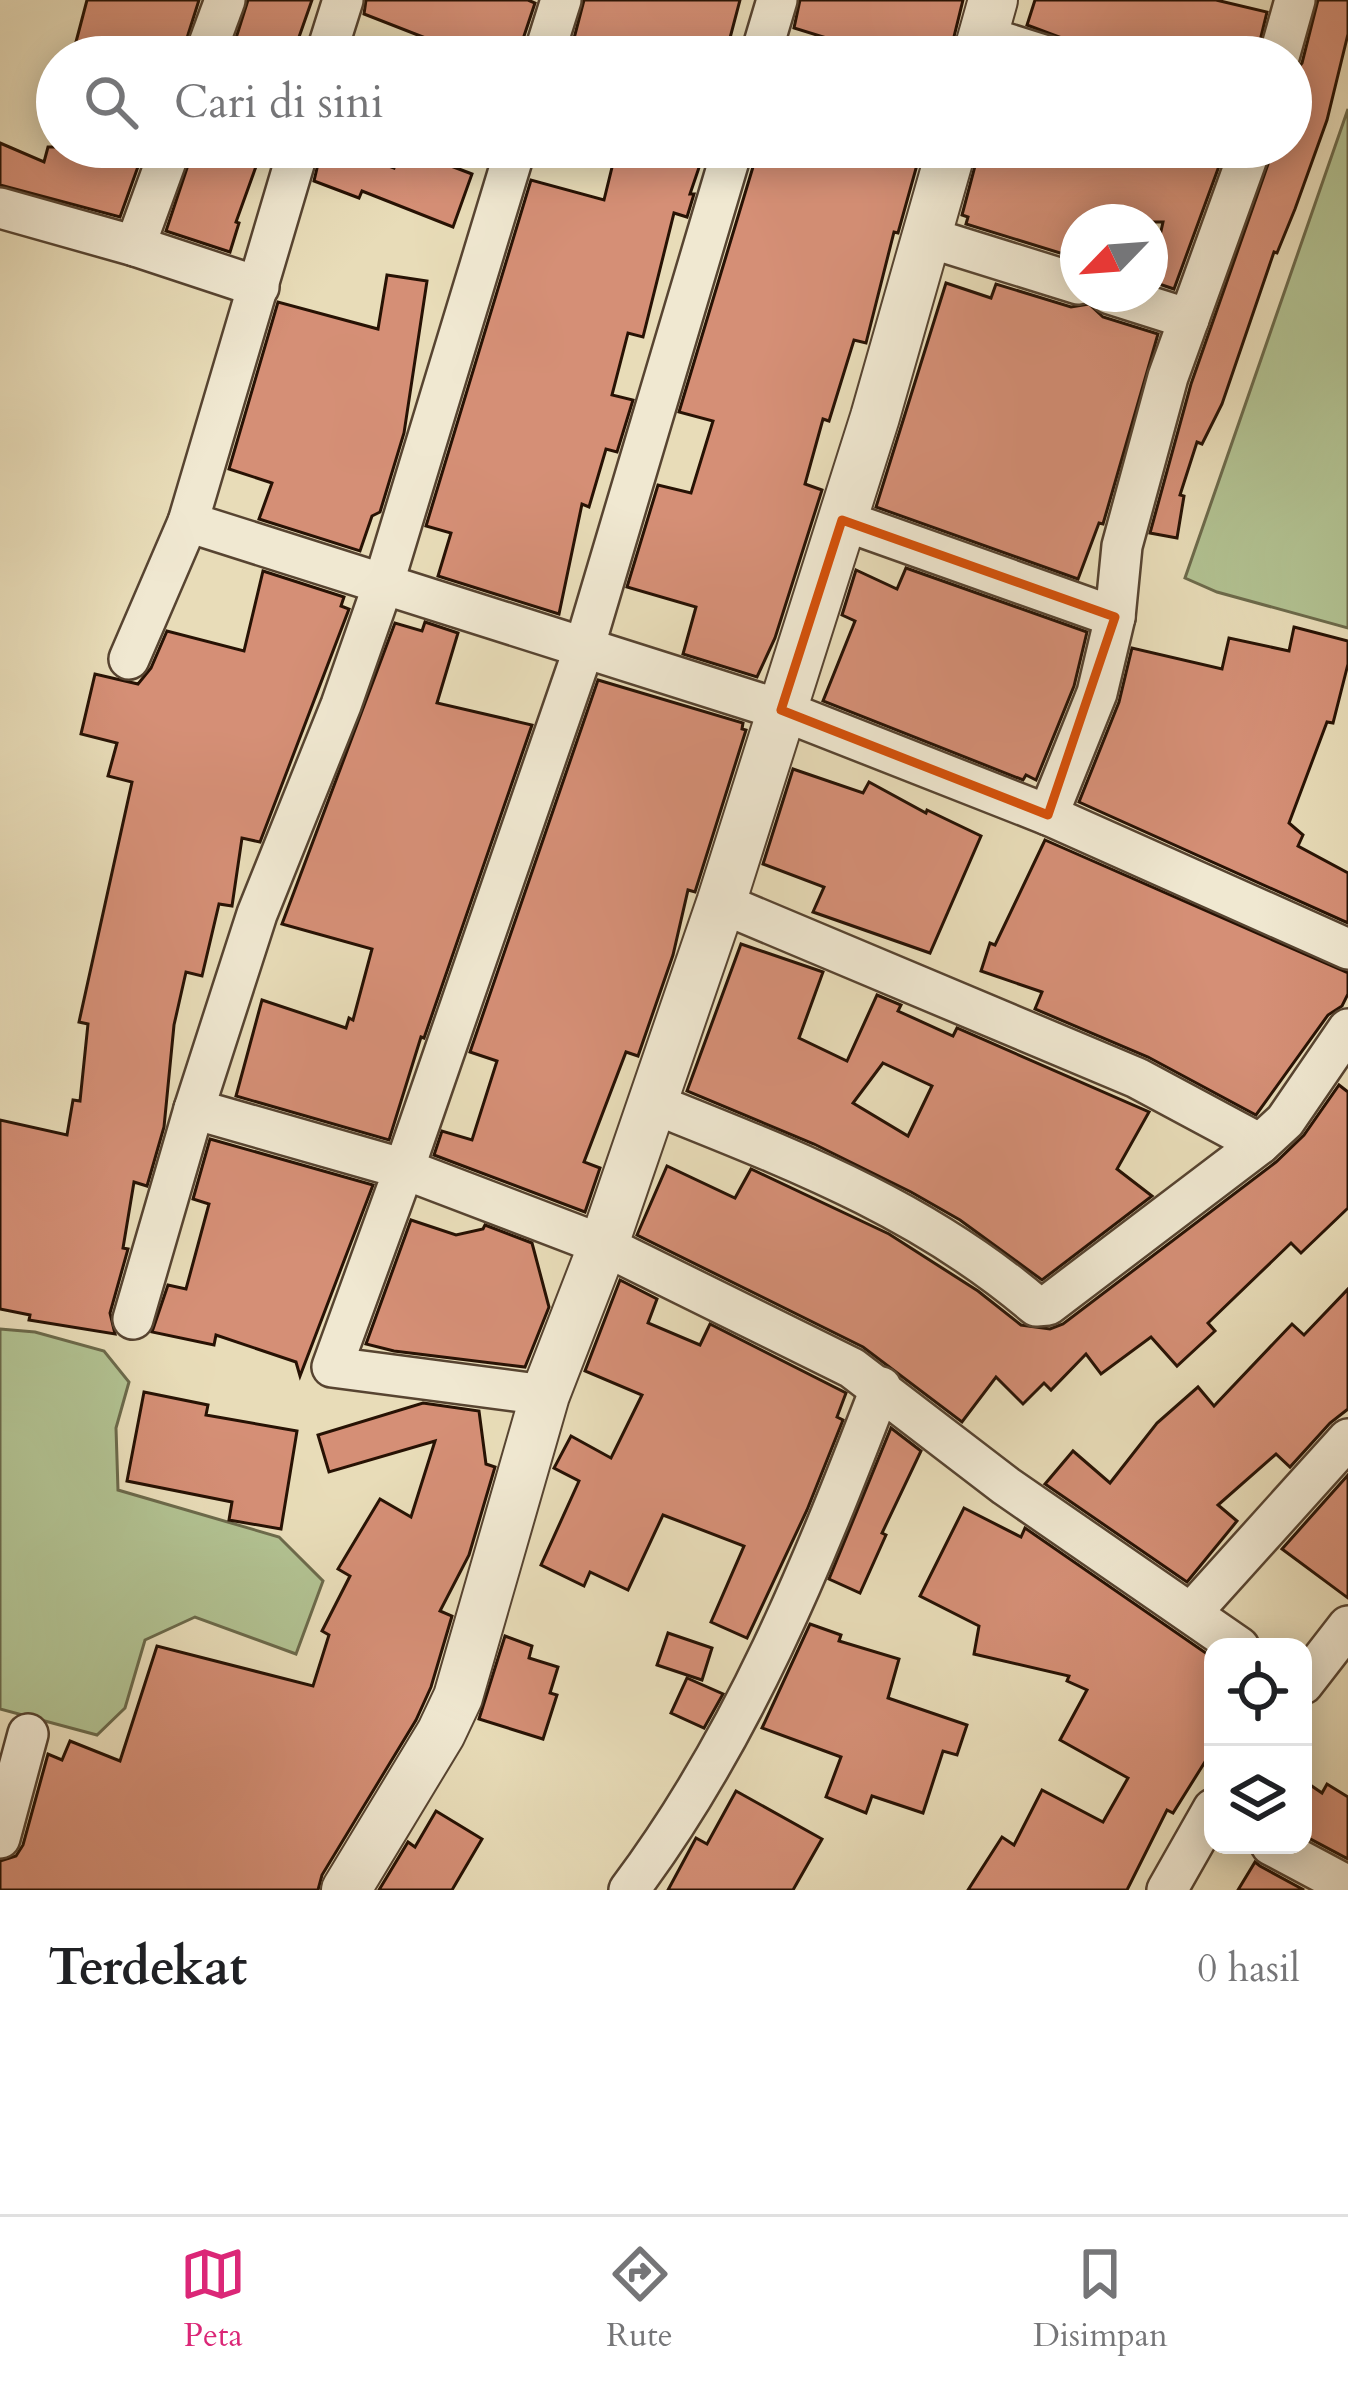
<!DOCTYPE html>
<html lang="id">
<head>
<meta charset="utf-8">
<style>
  :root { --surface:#fff; --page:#f2f2f2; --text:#202124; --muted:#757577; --line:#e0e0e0; --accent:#db2777 }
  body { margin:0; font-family:Cardo,serif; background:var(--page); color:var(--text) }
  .controls { position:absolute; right:36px; bottom:36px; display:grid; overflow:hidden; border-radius:24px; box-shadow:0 6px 30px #0003 }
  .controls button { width:108px; height:108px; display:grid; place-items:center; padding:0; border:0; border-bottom:3px solid var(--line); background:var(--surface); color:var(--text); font:60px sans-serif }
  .compass { position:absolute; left:1060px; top:204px; width:108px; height:108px; border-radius:50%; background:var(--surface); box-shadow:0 6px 30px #0003; rotate:245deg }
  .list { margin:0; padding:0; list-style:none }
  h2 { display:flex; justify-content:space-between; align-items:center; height:156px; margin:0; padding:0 48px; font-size:51px }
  h2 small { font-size:39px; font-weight:400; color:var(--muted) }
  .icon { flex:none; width:66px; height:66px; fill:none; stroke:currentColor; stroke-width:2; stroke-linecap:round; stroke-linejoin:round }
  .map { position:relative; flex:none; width:1348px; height:1890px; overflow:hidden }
  .search { position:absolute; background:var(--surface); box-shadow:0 6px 30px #0003; left:36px; right:36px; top:36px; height:132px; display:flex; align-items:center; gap:30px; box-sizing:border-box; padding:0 42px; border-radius:66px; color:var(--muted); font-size:45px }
  .sheet { height:324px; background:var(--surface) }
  nav { display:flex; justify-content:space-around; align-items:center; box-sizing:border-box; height:168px; border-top:3px solid var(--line); background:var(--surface); font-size:33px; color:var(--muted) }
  nav a { display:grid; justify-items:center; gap:6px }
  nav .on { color:var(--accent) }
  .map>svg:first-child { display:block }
  .green { fill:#b2c292; stroke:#6c6a4b; stroke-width:3 }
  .building { fill:#d58f76; stroke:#271204; stroke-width:3; fill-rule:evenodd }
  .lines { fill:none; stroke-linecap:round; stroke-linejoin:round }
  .minor-casing { stroke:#574431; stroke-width:44 }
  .tertiary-casing { stroke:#574431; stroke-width:52 }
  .minor { stroke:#f0e8d1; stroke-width:39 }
  .tertiary { stroke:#f0e8d1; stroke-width:48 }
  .marked { fill:none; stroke:#d5520b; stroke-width:9; stroke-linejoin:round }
</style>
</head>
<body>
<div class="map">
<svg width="1348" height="1890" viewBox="0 0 1348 1890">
  <rect width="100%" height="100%" fill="#e8dcb8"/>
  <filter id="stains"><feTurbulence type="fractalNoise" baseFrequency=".00167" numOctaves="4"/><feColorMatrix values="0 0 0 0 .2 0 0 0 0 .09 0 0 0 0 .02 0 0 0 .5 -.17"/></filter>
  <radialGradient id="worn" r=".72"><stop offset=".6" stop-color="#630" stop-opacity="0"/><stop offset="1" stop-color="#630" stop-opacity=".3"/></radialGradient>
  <g class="green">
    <polygon points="1348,109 1348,628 1217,592 1185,578"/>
    <polygon points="0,1329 35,1332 104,1351 129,1382 116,1428 118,1490 279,1537 323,1581 296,1654 195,1617 145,1640 125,1708 97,1735 0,1709"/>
  </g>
  <g class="building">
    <polygon points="87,0 199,0 181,57 72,57"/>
    <polygon points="248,0 312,0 292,57 230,57"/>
    <polygon points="366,0 528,0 535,3 517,57 474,57 364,14"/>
    <polygon points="584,0 740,0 725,57 676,57 643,48 640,57 607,57 572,46"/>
    <polygon points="800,0 963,0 949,57 871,57 872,52 794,28"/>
    <polygon points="1035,0 1216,0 1267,12 1256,57 1073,57 1067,40 1027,25"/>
    <polygon points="1318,0 1348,0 1348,34 1327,120 1295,209 1277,253 1274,252 1222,404 1202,444 1197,442 1180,495 1184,496 1177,538 1150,533 1191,384 1274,147 1291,147 1291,77 1302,63"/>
    <polygon points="0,143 44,162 48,147 145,147 120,217 0,185"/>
    <polygon points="194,147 274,147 269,165 258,161 236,222 239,223 230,252 166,231"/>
    <polygon points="322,147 338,147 394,168 401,147 472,174 453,227 362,191 359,198 314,181"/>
    <polygon points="617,147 706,147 690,194 694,194 687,217 674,213 643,337 628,333 612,395 633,400 617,452 606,449 589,507 582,504 559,614 438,576 451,533 426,526 531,180 604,200"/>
    <polygon points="759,147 867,147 906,159 908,147 922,147 898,233 894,232 866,343 854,340 829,421 823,419 805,484 822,490 775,638 757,677 683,654 696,607 627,587 658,485 691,493 713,421 679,412"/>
    <polygon points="980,147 1226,147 1174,289 1150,281 1163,222 1078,222 1073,257 966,224 968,217 962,215"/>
    <polygon points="387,275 427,281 404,433 380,512 372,516 360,551 259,519 272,483 229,469 278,302 378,329"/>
    <polygon points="946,283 991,298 996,284 1071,307 1089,304 1103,317 1158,334 1103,524 1099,523 1078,579 876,507"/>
    <polygon points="906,568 1087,632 1074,686 1036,780 1026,775 1023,780 823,701 855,621 842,615 856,570 897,589"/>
    <polygon points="263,571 344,597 341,606 349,609 260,842 242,838 232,906 219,904 202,976 186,972 174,1025 164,1127 147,1186 134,1182 123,1248 128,1249 110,1313 115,1334 29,1320 30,1315 0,1309 0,1120 67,1135 73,1100 80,1101 88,1024 79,1022 132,782 108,776 117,743 81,734 95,674 138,684 151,668 167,631 244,651"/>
    <polygon points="425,622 458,633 437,703 532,725 424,1038 421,1037 389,1140 236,1096 262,1000 346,1028 349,1018 353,1020 372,949 282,924 395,623 422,631"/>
    <polygon points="1294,627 1348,641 1348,664 1333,723 1327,722 1289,823 1303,835 1298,846 1348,873 1348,923 1079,802 1119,702 1132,648 1222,669 1229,638 1289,651"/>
    <polygon points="598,680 743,723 742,729 746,730 695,892 688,890 673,955 638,1056 626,1052 584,1162 600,1168 585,1212 434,1155 442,1131 472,1140 497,1061 470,1052"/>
    <polygon points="793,769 863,793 869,782 926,813 927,810 981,836 930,953 813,912 824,887 763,864"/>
    <polygon points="1045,840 1348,973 1348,994 1342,1006 1328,1015 1256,1115 1148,1057 1035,1009 1042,992 981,971 990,943 995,945"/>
    <path d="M741,944L823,972L799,1038L847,1061L877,995L901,1005L898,1011L953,1036L957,1028L1149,1112L1117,1169L1152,1196L1042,1280L960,1220L911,1192L814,1144L687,1091ZM883,1063L932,1086L908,1136L853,1103Z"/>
    <polygon points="1339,1085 1348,1092 1348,1208 1301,1253 1291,1243 1208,1323 1215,1331 1177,1366 1151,1337 1101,1374 1086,1354 1051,1390 1044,1383 1023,1404 996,1377 962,1422 863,1347 637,1235 667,1166 735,1198 751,1169 889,1234 978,1291 1021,1325 1050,1329 1063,1324 1276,1162 1304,1135"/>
    <polygon points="210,1139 373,1185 300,1376 296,1362 216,1335 214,1345 152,1332 168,1285 186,1289 209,1204 193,1199"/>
    <polygon points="411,1220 456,1235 483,1229 485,1225 532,1243 549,1307 525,1367 394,1351 366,1344"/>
    <polygon points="620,1280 657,1299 648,1323 700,1345 710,1324 846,1393 837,1417 843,1420 807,1510 747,1638 711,1622 744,1546 663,1515 628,1590 590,1572 584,1586 541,1565 579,1481 554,1468 571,1436 611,1458 642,1395 585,1371"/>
    <polygon points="1348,1289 1348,1409 1330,1423 1290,1467 1276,1454 1218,1505 1237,1521 1187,1582 1045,1484 1073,1451 1110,1483 1157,1423 1198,1387 1214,1406 1292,1324 1304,1335"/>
    <polygon points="144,1392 208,1405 206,1415 297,1431 281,1529 229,1520 232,1502 127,1481"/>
    <polygon points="423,1403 479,1411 486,1464 495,1467 469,1555 440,1611 452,1616 431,1687 416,1720 322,1875 318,1890 0,1890 0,1861 16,1856 23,1845 48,1754 62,1760 70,1741 120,1761 157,1646 313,1686 329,1635 322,1631 350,1576 338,1569 380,1499 411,1517 435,1441 329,1472 318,1435"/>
    <polygon points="891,1428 921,1451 882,1533 886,1535 860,1593 829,1579"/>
    <polygon points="1348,1475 1348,1598 1282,1549"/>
    <polygon points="964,1508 1021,1537 1025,1528 1213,1658 1213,1749 1173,1813 1167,1810 1127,1890 968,1890 1002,1837 1014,1845 1042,1790 1103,1822 1128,1778 1060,1740 1087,1690 1067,1681 1069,1676 974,1654 979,1626 920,1596"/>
    <polygon points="810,1624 841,1635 839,1641 899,1659 888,1698 967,1725 957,1755 943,1751 923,1813 872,1796 866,1813 826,1797 841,1757 762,1728"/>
    <polygon points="668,1633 712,1648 702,1680 657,1665"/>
    <polygon points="505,1636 532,1646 529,1658 558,1667 550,1693 557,1695 543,1739 479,1719"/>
    <polygon points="687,1678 723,1694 704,1728 671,1713"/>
    <polygon points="1303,1780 1322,1793 1327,1784 1348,1797 1348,1859 1303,1835"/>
    <polygon points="736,1791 822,1839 793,1890 668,1890 696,1838 707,1844"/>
    <polygon points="436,1811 482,1839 452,1890 379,1890 408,1842 415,1847"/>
    <polygon points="1255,1862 1260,1866 1304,1890 1238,1890"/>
  </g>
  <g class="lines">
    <defs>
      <g id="minor">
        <polyline points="983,36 1050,57"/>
        <polyline points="204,57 225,0"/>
        <polyline points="325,57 343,0"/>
        <polyline points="543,57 561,0"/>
        <polyline points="760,57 777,0"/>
        <polyline points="1279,57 1295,0"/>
        <polyline points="299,147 188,522 781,710 1048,815 1097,693 1115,617 1122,546 1168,377 1251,147"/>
        <polyline points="516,147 383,585 341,705 257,914 194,1109 404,1169 332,1367 545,1395"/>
        <polyline points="733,147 584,648 404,1169 603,1245 852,1368 1006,1486 1239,1647"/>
        <polyline points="0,208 135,246 259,287"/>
        <polyline points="927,237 1078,284"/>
        <polyline points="135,246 171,147"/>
        <polyline points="1110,294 1189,319"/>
        <polyline points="842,520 1115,617"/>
        <polyline points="129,659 188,522"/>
        <polyline points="1048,815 1348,949"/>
        <polyline points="721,903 1137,1078 1260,1144"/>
        <path d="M652,1103C791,1159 920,1207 1036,1306L1048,1305L1260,1144L1285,1121L1348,1029"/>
        <polyline points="133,1319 194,1109"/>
        <polyline points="1191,1613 1348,1439"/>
        <polyline points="1303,1684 1348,1626"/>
        <polyline points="0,1838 28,1734"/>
        <polyline points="1271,1845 1348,1886"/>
        <path d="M629,1890C743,1738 813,1564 881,1387"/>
        <polyline points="1167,1890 1213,1809"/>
      </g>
      <g id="tertiary">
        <polyline points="977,57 993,0"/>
        <polyline points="346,1890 441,1733 458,1697 545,1395 607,1235 721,903 875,417 952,147"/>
      </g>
    </defs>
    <use href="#minor" class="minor-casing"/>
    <use href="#tertiary" class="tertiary-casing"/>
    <use href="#minor" class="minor"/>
    <use href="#tertiary" class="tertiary"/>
  </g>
  <path class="marked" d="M842,520L1115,617L1048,815L781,710Z"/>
  <rect width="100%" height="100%" filter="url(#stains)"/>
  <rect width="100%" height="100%" fill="url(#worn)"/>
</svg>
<div class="controls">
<button><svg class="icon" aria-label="locate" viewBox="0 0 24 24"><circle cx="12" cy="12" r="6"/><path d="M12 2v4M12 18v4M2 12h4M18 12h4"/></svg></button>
<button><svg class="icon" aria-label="layers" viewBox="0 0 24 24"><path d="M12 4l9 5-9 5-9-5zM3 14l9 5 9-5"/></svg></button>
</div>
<svg class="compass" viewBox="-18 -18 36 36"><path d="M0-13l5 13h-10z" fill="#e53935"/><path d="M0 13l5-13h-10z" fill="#757577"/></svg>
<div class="search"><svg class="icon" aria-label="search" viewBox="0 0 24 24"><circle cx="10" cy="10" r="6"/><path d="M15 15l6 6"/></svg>Cari di sini</div>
</div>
<section class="sheet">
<h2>Terdekat<small>0 hasil</small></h2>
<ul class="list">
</ul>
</section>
<nav>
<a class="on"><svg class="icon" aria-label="map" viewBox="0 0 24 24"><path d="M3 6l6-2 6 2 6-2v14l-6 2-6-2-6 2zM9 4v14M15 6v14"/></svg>Peta</a>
<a><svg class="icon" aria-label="directions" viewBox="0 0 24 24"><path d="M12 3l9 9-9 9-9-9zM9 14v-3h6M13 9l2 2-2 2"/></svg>Rute</a>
<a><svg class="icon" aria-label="saved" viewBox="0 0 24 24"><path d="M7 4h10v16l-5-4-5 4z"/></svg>Disimpan</a>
</nav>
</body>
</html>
